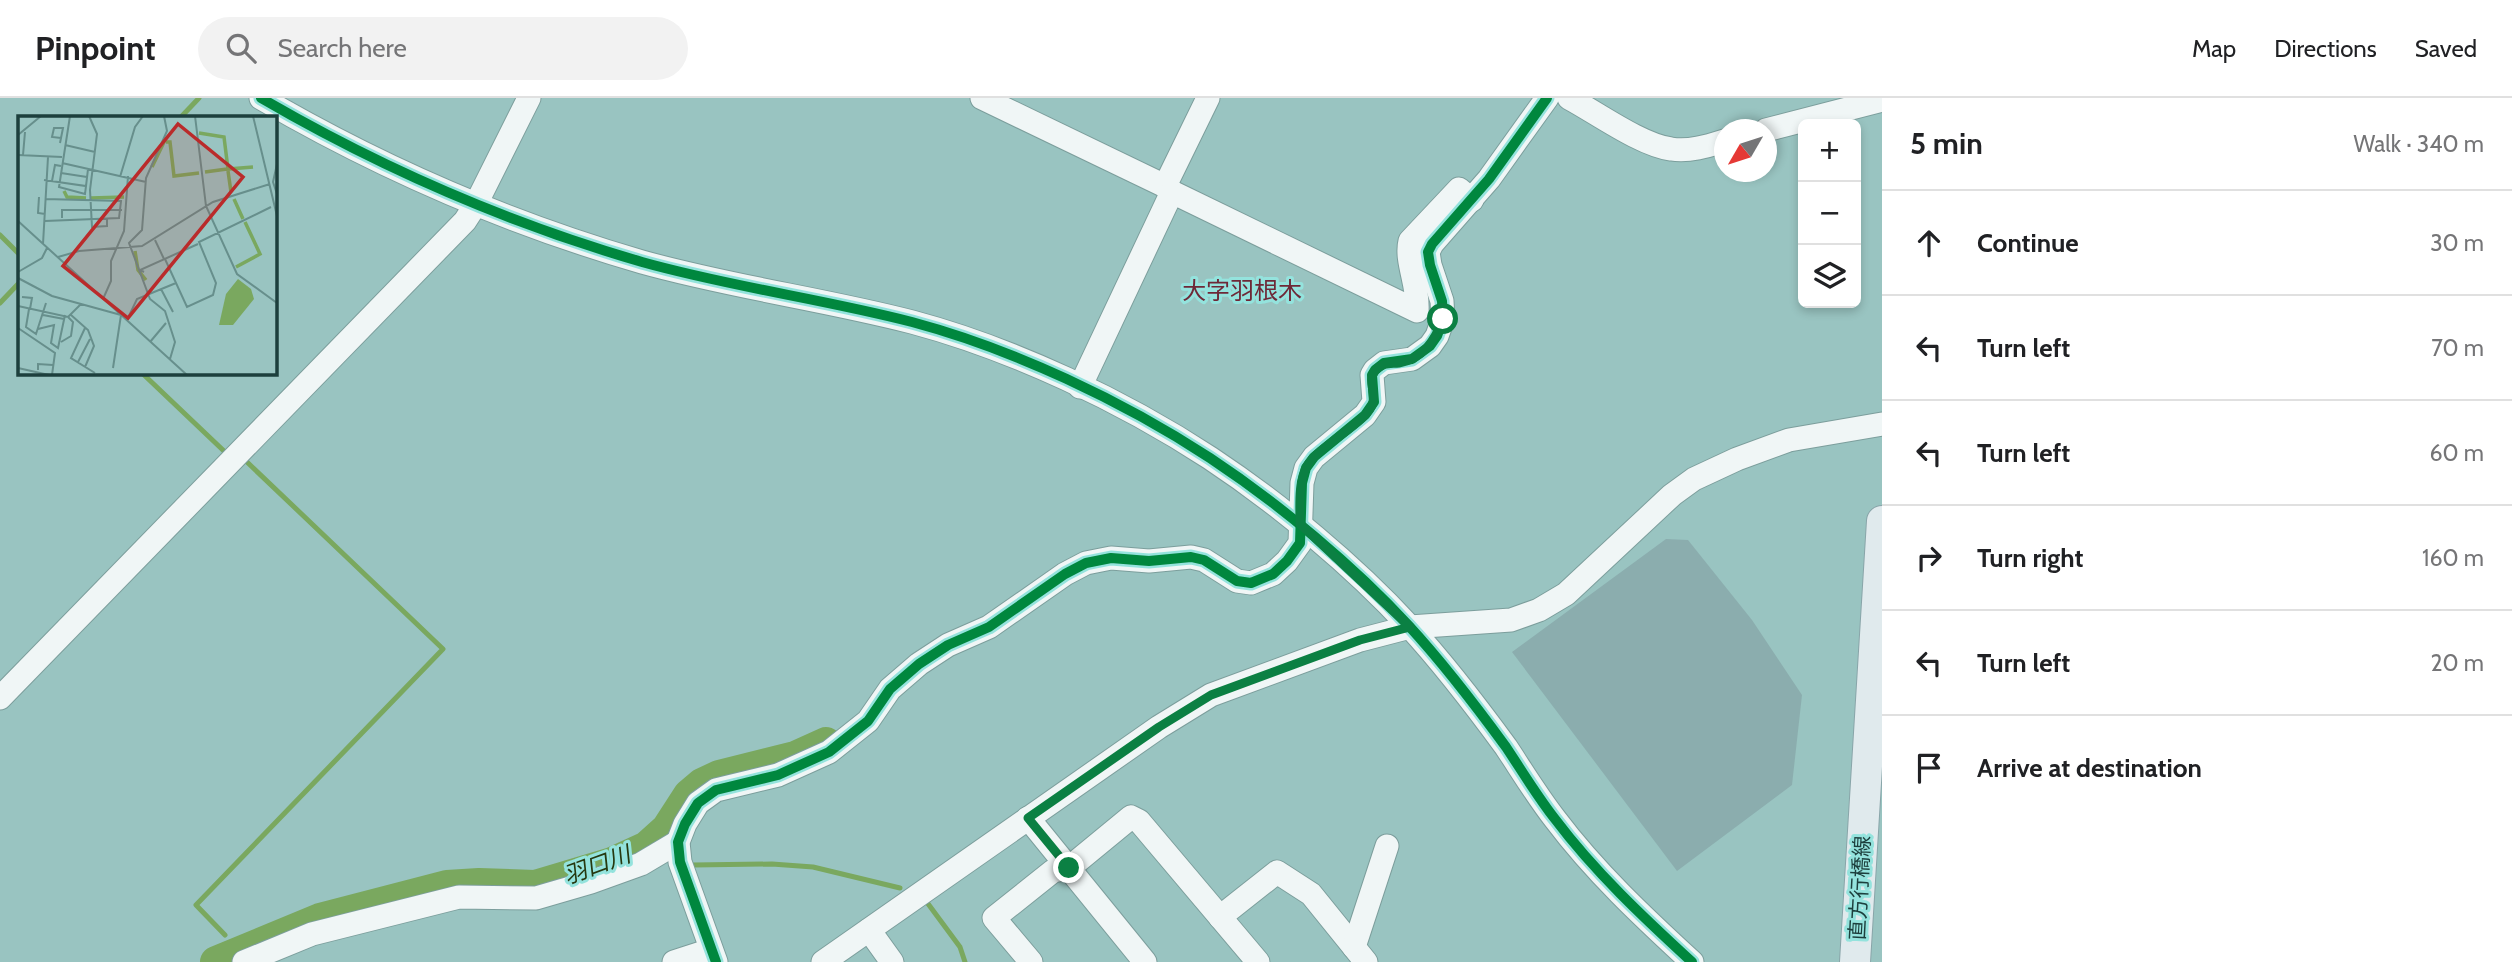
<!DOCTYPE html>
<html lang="en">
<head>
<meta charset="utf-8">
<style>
  :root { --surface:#fff; --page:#f2f2f2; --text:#202124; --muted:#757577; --line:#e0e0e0 }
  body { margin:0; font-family:Cabin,"Noto Sans JP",sans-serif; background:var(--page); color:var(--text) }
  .controls { position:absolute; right:21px; top:21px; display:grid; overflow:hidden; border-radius:10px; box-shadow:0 4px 10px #0003 }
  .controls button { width:63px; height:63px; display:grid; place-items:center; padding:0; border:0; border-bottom:2px solid var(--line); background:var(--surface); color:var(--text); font:35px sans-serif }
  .compass { position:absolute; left:1714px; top:21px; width:63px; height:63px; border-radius:50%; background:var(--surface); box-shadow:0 4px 10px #0003; rotate:231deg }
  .stop { position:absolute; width:21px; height:21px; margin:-16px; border:5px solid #0b8043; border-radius:50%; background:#fff }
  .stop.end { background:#0b8043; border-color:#fff; box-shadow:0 2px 7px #0008 }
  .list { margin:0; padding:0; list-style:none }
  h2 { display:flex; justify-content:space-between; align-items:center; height:91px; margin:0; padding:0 28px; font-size:30px }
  h2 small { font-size:23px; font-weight:400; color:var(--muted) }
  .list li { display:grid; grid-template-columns:46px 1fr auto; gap:21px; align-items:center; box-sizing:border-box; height:105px; padding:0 28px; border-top:2px solid var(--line) }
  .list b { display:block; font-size:26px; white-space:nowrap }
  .list em { font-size:23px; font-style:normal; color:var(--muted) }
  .icon { flex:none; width:38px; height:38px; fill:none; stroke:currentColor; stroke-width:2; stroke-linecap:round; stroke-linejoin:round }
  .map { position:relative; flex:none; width:1882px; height:864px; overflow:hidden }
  header { display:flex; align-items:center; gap:42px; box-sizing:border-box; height:98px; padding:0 35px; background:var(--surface); border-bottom:2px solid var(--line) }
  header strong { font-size:33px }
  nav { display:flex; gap:38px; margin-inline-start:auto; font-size:24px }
  .search { width:490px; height:63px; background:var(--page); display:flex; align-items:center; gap:18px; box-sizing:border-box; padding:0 24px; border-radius:38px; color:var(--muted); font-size:26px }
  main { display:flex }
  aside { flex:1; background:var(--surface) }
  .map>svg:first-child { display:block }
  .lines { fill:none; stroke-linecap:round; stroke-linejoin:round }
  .stream { stroke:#7aa85f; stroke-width:5 }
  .river { stroke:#7aa85f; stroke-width:32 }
  .building { fill:#8badae }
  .minor-casing { stroke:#7c9e9c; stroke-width:25 }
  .major-casing { stroke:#89a5a9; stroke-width:32 }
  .minor { stroke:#f0f6f6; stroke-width:23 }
  .major { stroke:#e0eaed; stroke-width:30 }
  .cycleway-casing { stroke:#94e3dd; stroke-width:15 }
  .cycleway { stroke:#00873e; stroke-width:10 }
  .route { stroke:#0b8043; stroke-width:9 }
  .labels { text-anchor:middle; stroke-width:6; stroke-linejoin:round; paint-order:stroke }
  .street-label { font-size:21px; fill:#1d3f3d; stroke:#94e3dd }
  .water-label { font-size:23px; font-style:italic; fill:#263910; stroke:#94e3dd }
  .quarter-label { font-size:24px; fill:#6e2837; stroke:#94e3dd }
  .inset-river { fill:none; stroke:#7aa85f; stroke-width:3.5 }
  .inset-road { fill:none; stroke:#678f8c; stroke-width:2 }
  .view { fill:#ba2b2b; fill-opacity:0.15; stroke:#ba2b2b; stroke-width:3.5 }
  .inset-edge { fill:none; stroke:#1d3f3d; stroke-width:3.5 }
</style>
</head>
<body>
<header>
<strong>Pinpoint</strong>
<div class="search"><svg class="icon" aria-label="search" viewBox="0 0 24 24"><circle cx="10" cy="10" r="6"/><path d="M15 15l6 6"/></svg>Search here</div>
<nav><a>Map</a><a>Directions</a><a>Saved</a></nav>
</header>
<main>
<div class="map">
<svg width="1882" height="864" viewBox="0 0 1882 864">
  <rect width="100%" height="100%" fill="#99c4c1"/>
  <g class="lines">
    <g class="stream">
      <polyline points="181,19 199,0"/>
      <polyline points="0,137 19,156"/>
      <polyline points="0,205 19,185"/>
      <polyline points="142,275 225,354"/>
      <polyline points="693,767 772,766 813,769 900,790"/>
      <polyline points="926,803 960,849 965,864"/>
      <polyline points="225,837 196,807 443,551 247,364"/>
    </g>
    <polyline class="river" points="216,864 320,821 447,788 479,786 535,788 612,765 647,749 667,731 689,697 702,686 719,678 795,659 826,645"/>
  </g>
  <polygon class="building" points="1666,441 1688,442 1752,522 1802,597 1792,687 1677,773 1512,554"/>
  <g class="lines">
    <defs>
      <g id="minor">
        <path d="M261,0C381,70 508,125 642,164C731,189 823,201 912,224C1013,251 1123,303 1210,360C1278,405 1354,468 1409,528C1443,565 1476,608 1506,649C1522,673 1537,698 1555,721C1595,774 1643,819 1692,864"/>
        <path d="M982,0L1165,88L1172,94L1417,213C1419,188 1405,163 1410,143L1459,91L1472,102"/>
        <path d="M1569,0C1597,15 1641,47 1671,51C1689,54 1708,48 1724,43"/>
        <polyline points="1766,32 1882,2"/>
        <polyline points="1165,88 1208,0"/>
        <polyline points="1080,289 1172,94"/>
        <polyline points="0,600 465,123 476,106 529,0"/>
        <polyline points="1028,720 1145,864"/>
        <polyline points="1220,819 1277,774 1311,796 1366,864"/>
        <polyline points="869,832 892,864"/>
        <polyline points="1354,849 1387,748"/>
        <polyline points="244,864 312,836 459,799 536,800 591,784 641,766 678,744"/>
        <polyline points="674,864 711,852"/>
        <polyline points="716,864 680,764 678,744 685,726 698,705 716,692 778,677 829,654 868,623 890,591 919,566 948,547 989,529 1065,476 1086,465 1111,460 1149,463 1191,459 1204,462 1237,483 1251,485 1273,476 1287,463 1300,445 1302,385 1306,370 1314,359 1365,317 1374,304 1372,277 1375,272 1384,265 1412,261 1430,248 1437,238 1443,221 1442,203 1430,167 1428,154 1432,146 1489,81 1547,0"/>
        <polyline points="823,864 1159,629 1211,597 1360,542 1410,529 1511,522 1539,512 1566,496 1672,397 1694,381 1737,361 1789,342 1882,326"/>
        <polyline points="1031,864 994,820 1053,773 1069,770 1131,719 1139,723 1258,864"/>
      </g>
      <polyline id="major" points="1855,864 1882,423"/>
    </defs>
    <use href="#minor" class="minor-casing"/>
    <use href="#major" class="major-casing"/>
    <use href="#minor" class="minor"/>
    <use href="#major" class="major"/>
    <defs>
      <g id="cycleway">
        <path d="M261,0C381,70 508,125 642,164C731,189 823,201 912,224C1013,251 1123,303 1210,360C1278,405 1354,468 1409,528C1443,565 1476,608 1506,649C1522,673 1537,698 1555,721C1595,774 1643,819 1692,864"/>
        <polyline points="716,864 680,764 678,744 685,726 698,705 716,692 778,677 829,654 868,623 890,591 919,566 948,547 989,529 1065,476 1086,465 1111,460 1149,463 1191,459 1204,462 1237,483 1251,485 1273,476 1287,463 1300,445 1302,385 1306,370 1314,359 1365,317 1374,304 1372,277 1375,272 1384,265 1412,261 1430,248 1437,238 1443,221 1442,203 1430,167 1428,154 1432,146 1489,81 1547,0"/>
      </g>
    </defs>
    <use href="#cycleway" class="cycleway-casing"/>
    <use href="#cycleway" class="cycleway"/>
  </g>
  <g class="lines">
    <path class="route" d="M1069,770L1028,720L1159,629L1211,597L1360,542L1410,529L1300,426C1300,408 1298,384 1307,368C1319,347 1370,323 1373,304C1376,295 1367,281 1375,273C1382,264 1390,266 1399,265C1423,261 1435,242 1443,221"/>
  </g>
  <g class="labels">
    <g class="street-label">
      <text transform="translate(1860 790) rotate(-87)" y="7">直方行橋線</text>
    </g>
    <g class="water-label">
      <text transform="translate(597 767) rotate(-20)" y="8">羽口川</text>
    </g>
    <g class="quarter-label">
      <text x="1242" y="201">大字羽根木</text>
    </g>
  </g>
  <g transform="translate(18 18)">
    <rect width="259" height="259" fill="#99c4c1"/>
    <path d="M220,163L233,173L236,183L215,209H201L208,178Z" fill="#7aa85f"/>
    <path class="inset-river" d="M181,17L206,21L210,53L235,51M148,26H152L156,60L181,57M134,51L147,24M210,55L213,76M187,56L209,53M46,75L49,81L68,82M73,82L106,81M216,83L225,103M117,135L120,154L128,164M218,151L242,138L227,106"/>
    <path class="inset-road" d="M52,0L41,71L67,78L68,70M71,0L79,18L72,74L74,111L89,110V102M146,0L149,15L128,62L124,114L111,127L132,183L147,195L157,226L152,243M177,0L188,90L219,158L259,187M235,0L259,100M0,19L23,0M42,27L45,12H36L34,21L43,22M47,29L77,36M0,39L44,41M5,39L7,16M44,47L128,66M259,48L255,66L259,78M43,57L69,61M102,61L117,11L125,0M26,64L68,70L70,53M34,65L37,49L43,50M21,81L20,97L27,98M44,102V94H104M0,105L169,259M27,105L101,102L103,85L27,83M137,124L146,143M25,128L30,41M40,141L61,135L124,130L195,86L252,68M147,143L169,191L195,179L198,167L181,126L253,91M0,156L24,142L29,132M126,156L122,154L180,128M0,162L34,180L103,199L95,252M143,173L155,196M4,181L14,182L12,193M85,183L93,165V145L106,115L110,60M0,190L50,201L63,188M11,193L8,211L18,218L28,187M25,199L46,203M53,199L70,214L76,230L67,251M109,204L119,183L158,167M0,212L37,237L34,259M67,212L53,242L77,257M20,213L36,209L33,227L40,232L47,199M43,226L53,220L55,206L50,201M132,226L148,207M60,246L72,223M0,252L31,259M20,254V248L35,249"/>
    <path class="view" d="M160,8L225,61L110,202L45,150Z"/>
    <rect width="259" height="259" class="inset-edge"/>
  </g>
</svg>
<div class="controls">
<button>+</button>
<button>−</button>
<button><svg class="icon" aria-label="layers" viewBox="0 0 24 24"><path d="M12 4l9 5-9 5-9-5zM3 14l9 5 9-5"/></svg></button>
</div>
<svg class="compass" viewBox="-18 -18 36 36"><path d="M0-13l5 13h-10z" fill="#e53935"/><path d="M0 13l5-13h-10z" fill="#757577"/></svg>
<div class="stop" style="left:1443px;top:221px"></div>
<div class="stop end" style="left:1069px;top:770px"></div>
</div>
<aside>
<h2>5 min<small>Walk · 340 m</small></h2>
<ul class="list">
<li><svg class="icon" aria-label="ahead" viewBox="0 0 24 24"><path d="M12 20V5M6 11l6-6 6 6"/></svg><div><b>Continue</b></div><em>30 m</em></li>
<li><svg class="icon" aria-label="left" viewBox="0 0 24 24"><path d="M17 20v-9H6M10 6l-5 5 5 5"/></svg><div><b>Turn left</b></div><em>70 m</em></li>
<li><svg class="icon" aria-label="left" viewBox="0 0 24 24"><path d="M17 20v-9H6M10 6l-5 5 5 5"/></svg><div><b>Turn left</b></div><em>60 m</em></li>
<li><svg class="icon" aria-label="right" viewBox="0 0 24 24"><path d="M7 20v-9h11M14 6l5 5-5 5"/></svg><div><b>Turn right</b></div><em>160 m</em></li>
<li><svg class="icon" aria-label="left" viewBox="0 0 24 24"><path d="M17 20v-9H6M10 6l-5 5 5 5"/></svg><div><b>Turn left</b></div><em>20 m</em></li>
<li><svg class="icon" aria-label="arrive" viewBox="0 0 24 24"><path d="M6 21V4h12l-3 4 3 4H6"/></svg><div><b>Arrive at destination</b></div></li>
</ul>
</aside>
</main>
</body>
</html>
